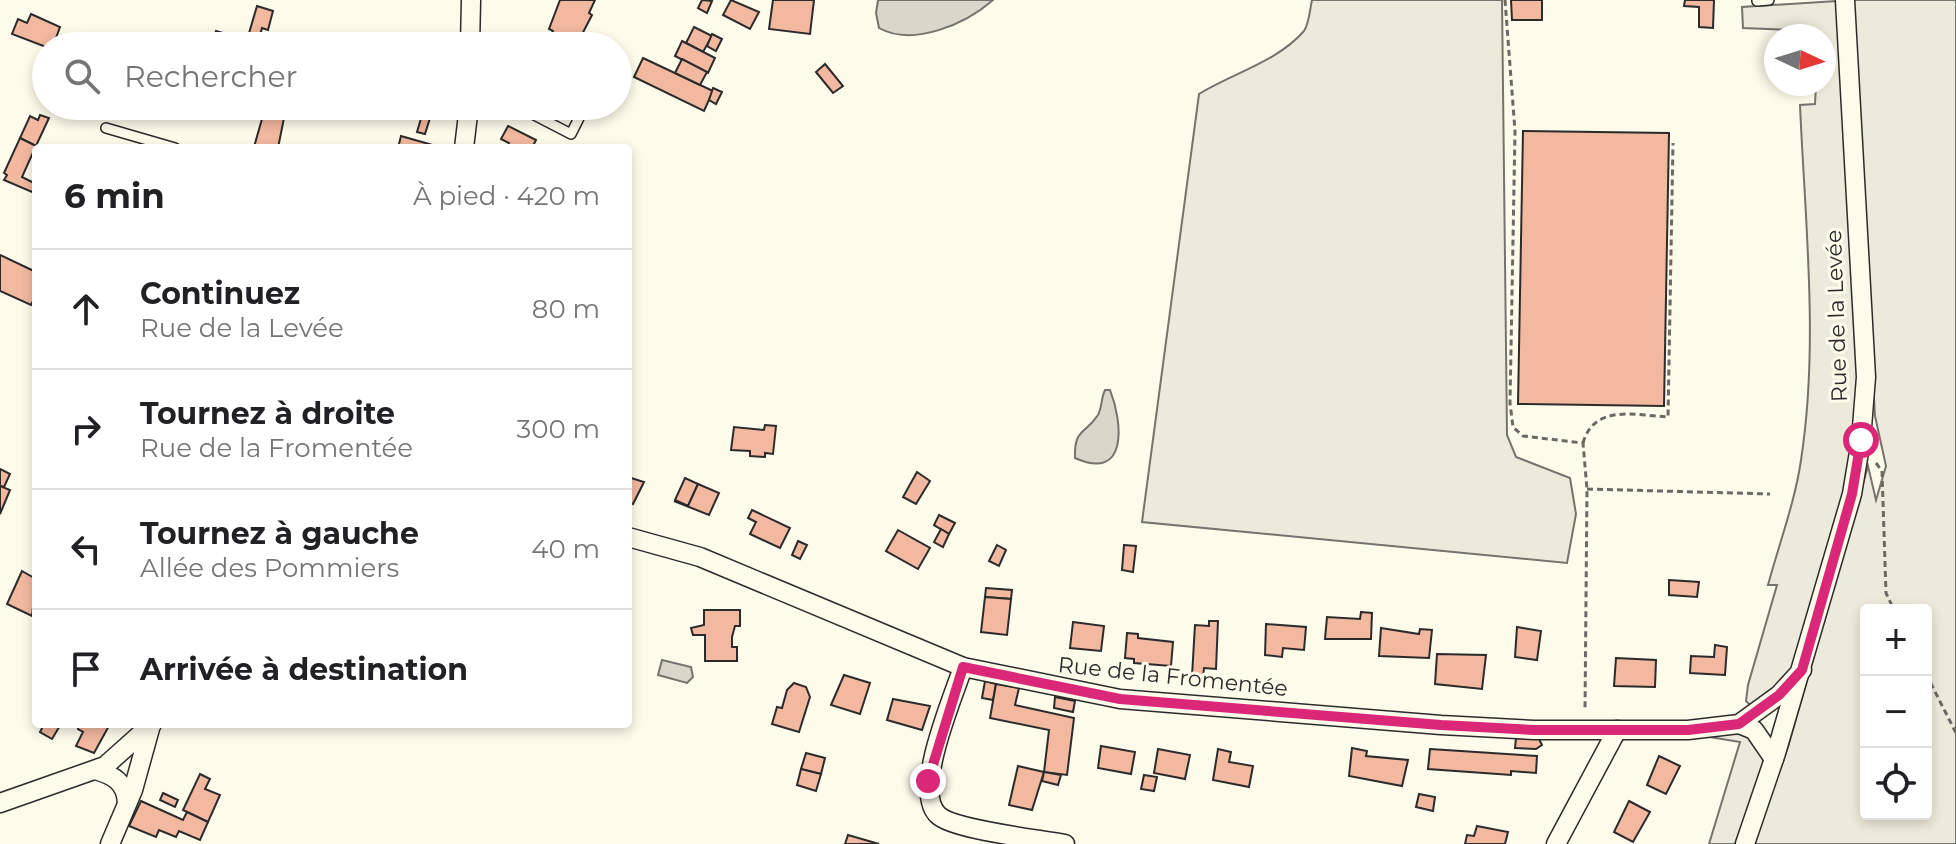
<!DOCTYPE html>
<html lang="fr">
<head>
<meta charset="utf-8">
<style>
  :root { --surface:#fff; --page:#f6f6f6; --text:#202124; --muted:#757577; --line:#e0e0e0 }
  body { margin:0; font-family:Montserrat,sans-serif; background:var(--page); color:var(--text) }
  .controls { position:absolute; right:24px; bottom:24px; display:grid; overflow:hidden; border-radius:8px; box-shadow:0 4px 12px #0003 }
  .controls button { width:72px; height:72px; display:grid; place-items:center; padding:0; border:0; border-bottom:2px solid var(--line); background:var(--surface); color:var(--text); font:40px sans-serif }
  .compass { position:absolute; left:1764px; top:24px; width:72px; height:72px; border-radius:50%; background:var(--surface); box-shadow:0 4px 12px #0003; rotate:94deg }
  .stop { position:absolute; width:24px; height:24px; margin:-18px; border:6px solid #db2777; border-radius:50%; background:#fff }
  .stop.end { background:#db2777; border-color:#fff; box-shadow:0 2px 8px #0008 }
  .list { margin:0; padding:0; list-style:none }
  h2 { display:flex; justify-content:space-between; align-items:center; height:104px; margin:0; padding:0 32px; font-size:34px }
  h2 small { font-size:26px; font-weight:400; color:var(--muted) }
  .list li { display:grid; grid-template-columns:52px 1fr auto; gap:24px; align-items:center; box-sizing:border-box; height:120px; padding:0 32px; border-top:2px solid var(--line) }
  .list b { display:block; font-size:30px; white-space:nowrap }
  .list p { margin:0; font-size:26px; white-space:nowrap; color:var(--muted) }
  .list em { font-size:26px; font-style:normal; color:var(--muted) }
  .icon { flex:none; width:44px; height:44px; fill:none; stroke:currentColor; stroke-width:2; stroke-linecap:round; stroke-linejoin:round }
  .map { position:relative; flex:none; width:1956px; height:844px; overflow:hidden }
  .search { position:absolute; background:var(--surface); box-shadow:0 4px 12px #0003; left:32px; top:32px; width:600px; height:88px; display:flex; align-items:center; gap:20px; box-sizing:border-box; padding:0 28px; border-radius:44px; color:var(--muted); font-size:30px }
  .panel { position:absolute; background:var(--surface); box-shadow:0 4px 12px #0003; left:32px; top:144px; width:600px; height:584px; border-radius:8px }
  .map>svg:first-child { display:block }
  .green { fill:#ecebdb; stroke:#74746e; stroke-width:2; fill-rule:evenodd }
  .water { fill:#d8d7c9; stroke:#74746e; stroke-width:2 }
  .building { fill:#f2b8a0; stroke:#2b2b2b; stroke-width:2 }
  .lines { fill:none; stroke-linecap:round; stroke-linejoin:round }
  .service-casing { stroke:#2b2b2b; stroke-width:12 }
  .minor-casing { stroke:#2b2b2b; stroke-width:21 }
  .path { stroke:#6a6964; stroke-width:3; stroke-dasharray:6 4; stroke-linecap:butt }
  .service { stroke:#fdfbea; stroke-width:9 }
  .minor { stroke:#fdfbea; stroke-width:18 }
  .route { stroke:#db2777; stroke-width:10 }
  .labels { text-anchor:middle; stroke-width:6; stroke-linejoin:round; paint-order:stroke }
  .street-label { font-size:22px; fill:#2b2b2b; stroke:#fdfbea }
</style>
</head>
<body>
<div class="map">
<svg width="1956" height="844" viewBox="0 0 1956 844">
  <rect width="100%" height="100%" fill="#fdfbea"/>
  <g class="green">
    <path d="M1312,0H1502L1507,435L1516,457L1570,478L1576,514L1567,563L1142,522L1199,94C1233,73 1277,62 1304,31C1309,24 1310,9 1312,0Z"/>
    <path d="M1851,0H1956V844H1751L1788,747L1868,466L1876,500L1886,466L1875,416ZM1866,610H1926V814H1866Z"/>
    <path d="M1837,1L1860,384L1847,493L1794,669L1753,708L1746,701L1748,685L1777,585H1768C1779,544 1795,502 1801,460C1819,344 1805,222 1800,105L1815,104L1816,84H1824V36H1817L1816,31L1743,28L1742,7Z"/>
    <polygon points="1747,731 1768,758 1735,844 1709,844 1740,742 1704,736"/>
  </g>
  <g class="water">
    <path d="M878,0H993C966,24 913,47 879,28L876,13Z"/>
    <path d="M1105,390H1110C1123,423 1128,482 1075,458C1074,428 1085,435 1098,415C1102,408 1101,398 1105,390Z"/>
    <polygon points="662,660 691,667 693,677 687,683 658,675"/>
  </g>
  <g class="building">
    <polygon points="560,0 595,0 589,13 592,15 577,44 563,46 549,39 553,31 549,29"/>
    <polygon points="702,0 712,1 707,13 698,8"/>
    <polygon points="731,0 759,12 750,29 723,15"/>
    <polygon points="773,0 814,0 810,34 769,29"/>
    <polygon points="1511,0 1542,0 1542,20 1512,20"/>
    <polygon points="1685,0 1714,0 1713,28 1699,27 1699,7 1684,6"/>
    <polygon points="257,6 273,11 268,30 262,28 257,46 212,46 216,31 247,40"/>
    <polygon points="31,14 60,27 53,46 46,47 12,34 18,19 27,23"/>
    <polygon points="694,27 712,36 703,52 686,43"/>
    <polygon points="712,34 722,39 716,51 707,46"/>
    <polygon points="682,41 715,58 708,73 675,56"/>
    <polygon points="643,58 713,91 704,111 634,77"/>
    <polygon points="682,59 707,72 700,85 675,73"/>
    <polygon points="825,64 843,86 833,93 816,72"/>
    <polygon points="713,88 722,92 716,104 709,100"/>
    <polygon points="264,112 284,118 278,148 254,147"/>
    <polygon points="40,115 49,118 36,146 20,138 30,116 38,120"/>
    <polygon points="422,115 430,118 425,134 417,132"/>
    <polygon points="508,126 536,140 532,148 507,148 509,143 501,139"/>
    <polygon points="1523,131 1669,133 1664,406 1518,404"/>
    <polygon points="401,136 443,148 398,148"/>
    <polygon points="20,138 36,146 22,177 36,184 32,192 4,180 7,175 4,173"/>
    <polygon points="0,255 36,272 36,295 31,305 0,291"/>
    <polygon points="765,425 776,426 773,454 765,453 765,457 750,456 750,451 731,450 734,427 764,430"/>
    <polygon points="0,469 10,474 4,487 0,486"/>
    <polygon points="917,472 930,481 916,504 903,497"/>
    <polygon points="628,477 644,482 633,504 628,501"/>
    <polygon points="685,478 698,484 688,506 675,500"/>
    <polygon points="698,484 719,493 709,515 674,501 688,506"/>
    <polygon points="0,486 10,490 0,514"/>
    <polygon points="752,510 790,528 780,548 750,534 756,522 748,518"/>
    <polygon points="939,515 955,523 949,534 934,525"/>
    <polygon points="941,529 949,534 943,547 934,542"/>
    <polygon points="898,530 930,548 918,569 886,551"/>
    <polygon points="798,541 807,545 800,559 792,555"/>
    <polygon points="997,545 1006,550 999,566 989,561"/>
    <polygon points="1124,545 1136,546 1133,572 1122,570"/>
    <polygon points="22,571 36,579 32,616 7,604"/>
    <polygon points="1669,580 1699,582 1697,597 1669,595"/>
    <polygon points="986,588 1012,590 1011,599 985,597"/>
    <polygon points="985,597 1011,599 1007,635 981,632"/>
    <polygon points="704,610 740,610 740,626 735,626 732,637 732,647 737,647 737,661 705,661 705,635 693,635 691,628 704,625"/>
    <polygon points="1361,612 1372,613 1371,639 1325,639 1327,617 1360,619"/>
    <polygon points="1209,621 1218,621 1216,669 1204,668 1203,677 1192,676 1195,625 1209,626"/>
    <polygon points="1073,622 1104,626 1101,651 1070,648"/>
    <polygon points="1266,624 1306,627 1304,650 1283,648 1282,657 1265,655"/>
    <polygon points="1517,627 1541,631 1537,660 1515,657"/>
    <polygon points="1381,628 1419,634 1420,629 1432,630 1429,658 1379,656"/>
    <polygon points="1127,633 1138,634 1138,638 1173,642 1171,666 1134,663 1134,659 1125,658"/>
    <polygon points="1715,645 1727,647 1725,675 1690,673 1691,656 1714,657"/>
    <polygon points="1437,654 1486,655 1482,689 1435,684"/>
    <polygon points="1616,658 1656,660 1655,687 1614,686"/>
    <polygon points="844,675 870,683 860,714 831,705"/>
    <polygon points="985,681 996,684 993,700 982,698"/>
    <polygon points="794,683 806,687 810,697 799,732 772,724 777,707 782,708 787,690"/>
    <polygon points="996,684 1019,688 1015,705 1074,718 1067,775 1044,772 1049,730 990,718"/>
    <polygon points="1055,697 1075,701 1073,712 1054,708"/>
    <polygon points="893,699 930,706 922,730 887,720"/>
    <polygon points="44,724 61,724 52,739 40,732"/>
    <polygon points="80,724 110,724 94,753 76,746 83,732 78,729"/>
    <polygon points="1516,738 1539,739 1542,745 1536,749 1515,748"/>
    <polygon points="1101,746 1135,752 1131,774 1098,768"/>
    <polygon points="1352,748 1367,751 1366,756 1408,760 1402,786 1349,776"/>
    <polygon points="1158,749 1190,755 1185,779 1154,773"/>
    <polygon points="1218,749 1231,752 1229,762 1253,766 1249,787 1213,780"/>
    <polygon points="1430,749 1537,756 1536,773 1511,771 1511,775 1428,769"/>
    <polygon points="806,753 825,758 821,774 801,769"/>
    <polygon points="1659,756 1680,766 1666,794 1647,785"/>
    <polygon points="1018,766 1044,772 1032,810 1009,805"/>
    <polygon points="801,769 821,774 816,791 797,785"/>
    <polygon points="1044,772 1061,775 1058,785 1042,781"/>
    <polygon points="200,774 210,779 205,789 220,795 208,822 183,810"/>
    <polygon points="1144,775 1157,777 1154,791 1141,789"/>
    <polygon points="163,793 178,800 175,807 160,800"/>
    <polygon points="1419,794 1435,797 1433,811 1416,807"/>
    <polygon points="141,801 183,820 187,812 208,822 200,840 179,831 176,837 159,830 156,837 129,826"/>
    <polygon points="1629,801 1650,812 1633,842 1614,832"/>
    <polygon points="1477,826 1508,832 1505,844 1465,844 1467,835 1474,836"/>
    <polygon points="848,835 879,844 845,844"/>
  </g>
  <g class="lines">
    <defs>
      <g id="service">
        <polyline points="1757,1 1769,0"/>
        <polyline points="517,106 571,134 585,106"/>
        <polyline points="106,128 175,148"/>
      </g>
      <g id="minor">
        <polyline points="470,46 471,0"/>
        <polyline points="464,148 469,106"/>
        <polyline points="628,537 700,557 963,667 1120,699 1441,725 1534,730 1688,730 1739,724 1779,695 1802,670"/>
        <path d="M963,667C953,698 912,791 938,815C953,830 1039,839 1065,844"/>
        <polyline points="1739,724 1754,730 1774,759"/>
        <path d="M95,770C113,775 126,782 127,803"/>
        <polyline points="0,803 105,766 152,724"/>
        <polyline points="110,844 133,790 151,725"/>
        <polyline points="1556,844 1617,730"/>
        <polyline points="1745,844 1776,753 1852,494 1861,440 1866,377 1845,0"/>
      </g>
    </defs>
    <use href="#service" class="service-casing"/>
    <use href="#minor" class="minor-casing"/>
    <g class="path">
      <polyline points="1505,0 1515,131 1510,403 1513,427 1523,436 1583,443 1587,489 1585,710"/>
      <path d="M1583,443C1594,404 1635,415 1668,417L1673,143"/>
      <polyline points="1876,463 1882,471 1886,593 1894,610"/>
      <polyline points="1587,489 1770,494"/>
      <polyline points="1926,674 1956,733"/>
    </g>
    <use href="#service" class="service"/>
    <use href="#minor" class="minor"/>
  </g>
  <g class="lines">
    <polyline class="route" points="928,781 963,667 1120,699 1441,725 1534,730 1688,730 1739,724 1779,695 1802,670 1852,494 1861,440"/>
  </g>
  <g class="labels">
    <g class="street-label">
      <text transform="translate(1836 316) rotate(-92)" y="8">Rue de la Levée</text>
      <text transform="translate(1173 676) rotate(6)" y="8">Rue de la Fromentée</text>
    </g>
  </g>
</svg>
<div class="controls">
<button>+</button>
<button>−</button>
<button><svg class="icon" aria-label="locate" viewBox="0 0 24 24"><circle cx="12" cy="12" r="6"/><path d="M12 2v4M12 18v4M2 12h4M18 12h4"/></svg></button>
</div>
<svg class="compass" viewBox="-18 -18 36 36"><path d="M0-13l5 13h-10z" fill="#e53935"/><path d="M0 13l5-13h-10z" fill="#757577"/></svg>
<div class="stop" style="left:1861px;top:440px"></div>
<div class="stop end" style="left:928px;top:781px"></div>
<div class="search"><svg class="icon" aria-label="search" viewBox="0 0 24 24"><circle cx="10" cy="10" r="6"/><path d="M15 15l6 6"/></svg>Rechercher</div>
<section class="panel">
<h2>6 min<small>À pied · 420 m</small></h2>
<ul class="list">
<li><svg class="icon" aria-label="ahead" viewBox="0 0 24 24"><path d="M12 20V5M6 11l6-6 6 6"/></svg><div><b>Continuez</b><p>Rue de la Levée</p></div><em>80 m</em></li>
<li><svg class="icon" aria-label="right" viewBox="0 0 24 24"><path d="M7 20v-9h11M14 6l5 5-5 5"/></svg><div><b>Tournez à droite</b><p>Rue de la Fromentée</p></div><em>300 m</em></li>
<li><svg class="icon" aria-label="left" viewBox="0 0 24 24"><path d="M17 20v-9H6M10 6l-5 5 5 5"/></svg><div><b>Tournez à gauche</b><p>Allée des Pommiers</p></div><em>40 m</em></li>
<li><svg class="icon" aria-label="arrive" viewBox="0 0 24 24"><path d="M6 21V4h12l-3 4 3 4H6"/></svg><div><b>Arrivée à destination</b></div></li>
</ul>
</section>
</div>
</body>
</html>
